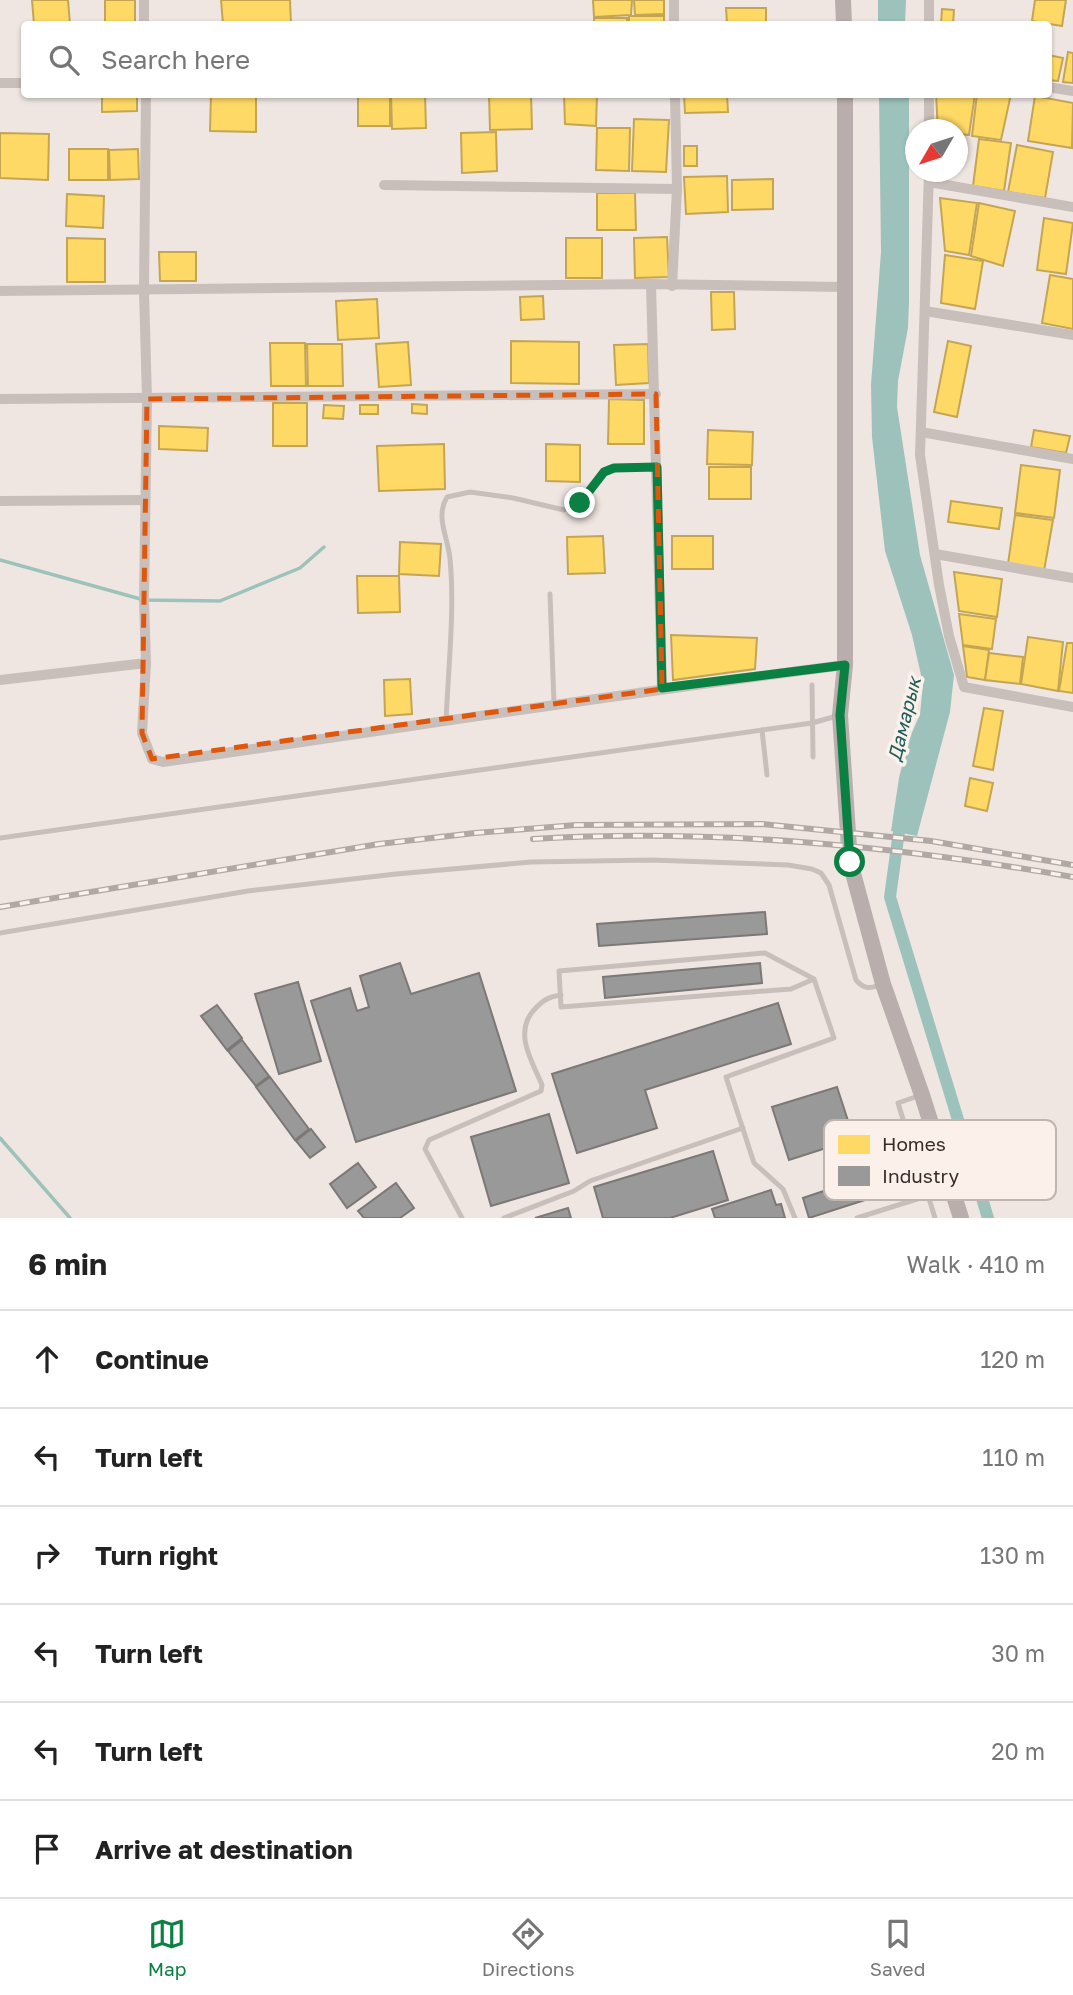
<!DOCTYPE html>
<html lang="en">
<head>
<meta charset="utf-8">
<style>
  :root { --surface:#fff; --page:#f2f2f2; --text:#222; --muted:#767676; --line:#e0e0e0; --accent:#0b8043 }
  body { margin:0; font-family:"Golos Text",sans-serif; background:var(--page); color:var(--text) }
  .compass { position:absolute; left:905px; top:119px; width:63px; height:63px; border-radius:50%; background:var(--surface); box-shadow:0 2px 5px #0004; rotate:231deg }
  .stop { position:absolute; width:21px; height:21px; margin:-16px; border:5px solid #0b8043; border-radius:50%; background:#fff }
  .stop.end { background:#0b8043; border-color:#fff; box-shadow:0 2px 7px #0008 }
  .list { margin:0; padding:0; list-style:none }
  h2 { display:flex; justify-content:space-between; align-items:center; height:91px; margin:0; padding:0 28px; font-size:30px }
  h2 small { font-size:23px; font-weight:400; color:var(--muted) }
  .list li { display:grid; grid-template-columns:46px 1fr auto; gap:21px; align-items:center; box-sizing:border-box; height:98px; padding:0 28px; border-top:2px solid var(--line) }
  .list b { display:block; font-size:26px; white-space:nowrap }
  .list em { font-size:23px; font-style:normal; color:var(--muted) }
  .icon { flex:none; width:38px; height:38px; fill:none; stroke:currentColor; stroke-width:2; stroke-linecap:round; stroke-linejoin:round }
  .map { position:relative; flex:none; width:1073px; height:1218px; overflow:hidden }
  .search { position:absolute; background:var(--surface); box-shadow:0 2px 5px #0004; left:21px; right:21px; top:21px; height:77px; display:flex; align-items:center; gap:18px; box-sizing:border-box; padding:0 24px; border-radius:7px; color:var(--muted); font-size:26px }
  .sheet { height:679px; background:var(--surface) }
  nav { display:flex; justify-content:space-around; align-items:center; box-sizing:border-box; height:98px; border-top:2px solid var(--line); background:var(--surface); font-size:19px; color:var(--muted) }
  nav a { display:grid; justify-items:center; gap:4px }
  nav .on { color:var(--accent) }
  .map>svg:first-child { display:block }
  .water { fill:#9dc2bc }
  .homes { fill:#ffd966; stroke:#c4a554; stroke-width:2 }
  .industry { fill:#999; stroke:#7c7877; stroke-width:2 }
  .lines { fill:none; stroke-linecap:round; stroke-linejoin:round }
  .stream { stroke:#9dc2bc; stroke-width:3.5 }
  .canal { stroke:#9dc2bc; stroke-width:12 }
  .lane { stroke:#c8bfbb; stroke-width:5 }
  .street { stroke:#c8bfbb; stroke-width:10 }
  .secondary { stroke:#b9aeab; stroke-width:16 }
  .rail-casing { stroke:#b0a8a5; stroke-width:6 }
  .rail { stroke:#fbf0ea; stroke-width:3.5; stroke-dasharray:10; stroke-linecap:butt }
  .route { stroke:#0b8043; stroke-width:9 }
  .marked { fill:none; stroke:#df570d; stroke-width:5; stroke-dasharray:14 9; stroke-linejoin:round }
  .labels { text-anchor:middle; stroke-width:7; stroke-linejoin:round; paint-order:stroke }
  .water-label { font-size:19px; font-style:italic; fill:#1b5e57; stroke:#fbf0ea }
  .key { fill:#fbf0ea; stroke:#c1b5b0; stroke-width:2 }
  .key-label { font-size:19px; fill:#3a2b29 }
</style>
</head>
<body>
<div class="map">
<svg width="1073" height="1218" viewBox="0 0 1073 1218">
  <rect width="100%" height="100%" fill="#efe6e2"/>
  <g class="water">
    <polygon points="878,0 906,0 905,24 878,24"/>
    <polygon points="879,95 909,95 909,302 908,328 898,381 897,407 920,555 954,675 950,712 917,836 891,831 899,778 908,742 920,714 923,684 912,635 885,551 872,437 871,385 881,252"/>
  </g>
  <g class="homes">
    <polygon points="32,0 68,0 70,24 34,24"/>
    <rect x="105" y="0" width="30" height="24"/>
    <polygon points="221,0 290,0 291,24 223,24"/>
    <polygon points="593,0 632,0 631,15 594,17"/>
    <polygon points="634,0 664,0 664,14 635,15"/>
    <polygon points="1035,0 1066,0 1062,26 1032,21"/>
    <polygon points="726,8 766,8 766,24 727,24"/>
    <polygon points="942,9 954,10 953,24 941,24"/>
    <rect x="629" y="16" width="35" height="8"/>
    <rect x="594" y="18" width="33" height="6"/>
    <polygon points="1068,52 1073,53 1073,83 1063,82"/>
    <polygon points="1048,55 1063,58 1058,81 1048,80"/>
    <polygon points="102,94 137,94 137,111 102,112"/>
    <polygon points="211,94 256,94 256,132 210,131"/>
    <rect x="358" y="94" width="32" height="32"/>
    <polygon points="391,94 425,94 426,128 392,129"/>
    <polygon points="489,94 531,94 532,129 490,130"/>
    <polygon points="564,94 597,94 596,126 565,124"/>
    <polygon points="684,94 727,94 728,112 685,113"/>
    <polygon points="936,94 975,94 969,135 958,134 958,130 938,130"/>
    <polygon points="977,94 1011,94 1001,140 972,136"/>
    <polygon points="1035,96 1073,103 1072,148 1028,141"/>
    <polygon points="634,119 669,120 666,172 632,171"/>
    <polygon points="597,128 630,128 629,171 596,170"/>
    <polygon points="496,132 497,171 462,173 461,133"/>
    <polygon points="0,133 49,134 48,180 0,178"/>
    <polygon points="979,139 1011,143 1004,191 973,186"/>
    <polygon points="1017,145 1053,152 1045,198 1008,192"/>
    <rect x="684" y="146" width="13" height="20"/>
    <rect x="69" y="149" width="39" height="31"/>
    <polygon points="138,149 139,179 110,180 109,150"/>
    <polygon points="727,176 728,212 686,214 684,177"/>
    <polygon points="773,179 773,209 732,210 732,180"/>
    <polygon points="597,193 635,193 636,230 597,230"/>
    <polygon points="67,194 104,196 103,228 66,226"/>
    <polygon points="940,198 977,203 969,255 945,251"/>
    <polygon points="979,203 1015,211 1003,266 971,256"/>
    <polygon points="1044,218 1073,223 1066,274 1037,270"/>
    <polygon points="667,237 669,277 635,278 634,238"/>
    <polygon points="67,238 105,239 105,282 67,282"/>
    <rect x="566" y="238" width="36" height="40"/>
    <polygon points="159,252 196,252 196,281 160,281"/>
    <polygon points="945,255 983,261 975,309 941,303"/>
    <polygon points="1050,275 1073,279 1073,329 1042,323"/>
    <polygon points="711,292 734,292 735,329 712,330"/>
    <polygon points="543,296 544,319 521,320 520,297"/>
    <polygon points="377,299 379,338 338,340 336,301"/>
    <polygon points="511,341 579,342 579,384 511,383"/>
    <polygon points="948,341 971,346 957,417 934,412"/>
    <polygon points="408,342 411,385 379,387 376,344"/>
    <polygon points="270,343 305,343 306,386 271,386"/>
    <polygon points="307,344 342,344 343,386 308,386"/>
    <polygon points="648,344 649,383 616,385 614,345"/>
    <polygon points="609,399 644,400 644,444 608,444"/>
    <rect x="273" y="403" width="34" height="43"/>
    <polygon points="412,404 427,405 427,414 412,413"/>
    <polygon points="324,405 344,406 343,419 323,418"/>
    <rect x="360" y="405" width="18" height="9"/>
    <polygon points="159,426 208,428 207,451 159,449"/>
    <polygon points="708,430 753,432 752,465 707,464"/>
    <polygon points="1034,430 1070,436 1066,453 1031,447"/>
    <polygon points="444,444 445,489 379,491 377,446"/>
    <polygon points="546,444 580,445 580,482 546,481"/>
    <polygon points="1021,465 1060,470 1054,518 1015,513"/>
    <rect x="709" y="467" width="42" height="32"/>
    <polygon points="951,501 1002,508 999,529 948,522"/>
    <polygon points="1015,515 1053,520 1044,571 1008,564"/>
    <polygon points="603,536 605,573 568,574 567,537"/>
    <rect x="672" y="536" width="41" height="33"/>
    <polygon points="400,542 441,544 439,576 399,574"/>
    <polygon points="954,572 1002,579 997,617 959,611"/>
    <polygon points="357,576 399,576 400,612 358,613"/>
    <polygon points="959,614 996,619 992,649 963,645"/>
    <polygon points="671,635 757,638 755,669 673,680"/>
    <polygon points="1028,637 1063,642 1058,691 1021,684"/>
    <polygon points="1067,643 1073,643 1073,693 1059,691"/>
    <polygon points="963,646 989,650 985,680 967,677"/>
    <polygon points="989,653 1023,657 1020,684 985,680"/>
    <polygon points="410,679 412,714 385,716 384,680"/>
    <polygon points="984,708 1003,711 993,770 973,766"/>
    <polygon points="970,778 993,783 987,811 965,806"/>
  </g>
  <g class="industry">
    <polygon points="765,912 767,934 599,946 597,924"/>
    <polygon points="400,963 411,994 479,973 516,1091 356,1142 311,1001 350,988 357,1011 369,1007 360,976"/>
    <polygon points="760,963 762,983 605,998 603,977"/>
    <polygon points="298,982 321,1061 279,1074 255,994"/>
    <polygon points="778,1003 791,1044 645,1090 657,1128 577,1153 552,1074"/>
    <polygon points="217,1005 242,1038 227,1050 201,1016"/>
    <polygon points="242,1040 269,1076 256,1086 228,1051"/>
    <polygon points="270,1077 309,1129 295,1140 256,1087"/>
    <polygon points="837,1087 854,1139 789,1160 772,1107"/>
    <polygon points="549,1114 569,1183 491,1206 471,1137"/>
    <polygon points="311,1129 325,1147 310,1158 296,1141"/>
    <polygon points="713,1151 728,1200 670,1218 603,1218 594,1187"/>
    <polygon points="358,1163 376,1187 347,1208 330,1184"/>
    <polygon points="892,1168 899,1189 809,1218 803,1198"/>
    <polygon points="396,1183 414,1208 400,1218 364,1218 358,1211"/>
    <polygon points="771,1190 776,1205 781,1204 785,1218 715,1218 712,1209"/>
    <polygon points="568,1208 571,1218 535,1218"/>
  </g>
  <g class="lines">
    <g class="stream">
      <polyline points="0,560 144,600 220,601 300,568 324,547"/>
      <polyline points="0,1138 70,1218"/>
    </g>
    <polyline class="canal" points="901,817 890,897 988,1218"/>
    <g class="lane">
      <polyline points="550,594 554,704"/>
      <polyline points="812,685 813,757"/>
      <path d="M446,722C448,671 455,609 450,559C448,537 435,517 447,497L470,492L513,498L564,510L580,503L604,472L615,468L657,467"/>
      <polyline points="762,730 767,775"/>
      <polyline points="0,838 812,723 837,716"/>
      <path d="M0,933L248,891L396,874L531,862L652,860L788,865L812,869L821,873L829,885L856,980C864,989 869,989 880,985"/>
      <polyline points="921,1095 898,1103 915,1158 937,1151"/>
      <polyline points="928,1195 935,1218"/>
      <path d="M462,1218L425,1149L429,1140L541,1091L542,1085C532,1061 514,1034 533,1011C542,1001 547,997 561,995"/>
      <polyline points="504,1218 574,1191 590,1181 743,1128"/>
      <polyline points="795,1218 783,1189 754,1163 726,1077 834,1038 814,979 765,953 559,971 561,1007 791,989 814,979"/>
      <polyline points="857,1218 949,1189"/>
    </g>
    <g class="street">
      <polyline points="144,0 144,24"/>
      <polyline points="674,0 674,24"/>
      <polyline points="929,0 929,24"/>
      <polyline points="0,83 24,83"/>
      <polyline points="1048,87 1073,91"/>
      <path d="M146,94L144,291L147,399L144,600L146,663L142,733L152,759L163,762C390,730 617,694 845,665"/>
      <polyline points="929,94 929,130"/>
      <polyline points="929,172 920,455 939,585 949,636 964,687 1073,707"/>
      <polyline points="929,182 1073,207"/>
      <polyline points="384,185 677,189"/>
      <polyline points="651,284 662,689"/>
      <polyline points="672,286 677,189 675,94"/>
      <polyline points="0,291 651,284 845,287"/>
      <polyline points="925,311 1073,335"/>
      <polyline points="0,399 656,394"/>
      <polyline points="921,432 1073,459"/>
      <polyline points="0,501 145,500"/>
      <polyline points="935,554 1073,578"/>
      <polyline points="0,680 146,663"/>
    </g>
    <g class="secondary">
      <polyline points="843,0 844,24"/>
      <polyline points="845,94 845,665 840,715 850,862 883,984 922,1095 961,1218"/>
    </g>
    <defs>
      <g id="rail">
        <path d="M533,839C714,828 895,846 1073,877"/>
        <polyline points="0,907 379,844 475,833 576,825 762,824 931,841 1073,865"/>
      </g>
    </defs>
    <use href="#rail" class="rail-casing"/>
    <use href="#rail" class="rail"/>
  </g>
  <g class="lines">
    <polyline class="route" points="580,503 604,472 614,468 657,467 662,688 845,665 840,715 850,862"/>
  </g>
  <path class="marked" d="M656,394L662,689L152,759L142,733L147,399Z"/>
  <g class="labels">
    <g class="water-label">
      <text transform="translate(904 719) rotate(-76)" y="7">Дамарык</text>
    </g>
  </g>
  <rect x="824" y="1120" width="232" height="80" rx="10" class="key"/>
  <rect x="838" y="1135" width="32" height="19" fill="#ffd966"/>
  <rect x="838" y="1166" width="32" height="20" fill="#999"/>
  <g class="key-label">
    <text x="882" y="1151">Homes</text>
    <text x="882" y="1183">Industry</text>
  </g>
</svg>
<svg class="compass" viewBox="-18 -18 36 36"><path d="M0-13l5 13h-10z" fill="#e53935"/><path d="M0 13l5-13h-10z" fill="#767676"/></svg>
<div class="stop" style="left:850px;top:862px"></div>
<div class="stop end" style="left:580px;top:503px"></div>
<div class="search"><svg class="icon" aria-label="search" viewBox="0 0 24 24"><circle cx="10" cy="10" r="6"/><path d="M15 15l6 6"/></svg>Search here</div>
</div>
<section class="sheet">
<h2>6 min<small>Walk · 410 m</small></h2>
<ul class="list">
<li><svg class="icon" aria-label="ahead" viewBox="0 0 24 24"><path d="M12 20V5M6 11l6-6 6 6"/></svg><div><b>Continue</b></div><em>120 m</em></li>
<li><svg class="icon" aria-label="left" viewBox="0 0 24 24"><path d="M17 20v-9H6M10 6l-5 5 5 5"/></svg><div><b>Turn left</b></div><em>110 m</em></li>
<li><svg class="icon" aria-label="right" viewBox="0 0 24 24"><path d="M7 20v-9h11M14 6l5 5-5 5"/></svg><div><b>Turn right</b></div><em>130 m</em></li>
<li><svg class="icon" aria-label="left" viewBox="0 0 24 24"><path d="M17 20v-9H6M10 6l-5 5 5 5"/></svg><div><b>Turn left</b></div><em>30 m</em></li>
<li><svg class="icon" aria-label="left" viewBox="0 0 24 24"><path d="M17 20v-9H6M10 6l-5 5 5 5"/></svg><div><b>Turn left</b></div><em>20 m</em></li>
<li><svg class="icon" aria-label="arrive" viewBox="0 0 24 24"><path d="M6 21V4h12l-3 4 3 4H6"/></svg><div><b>Arrive at destination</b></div></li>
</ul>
</section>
<nav>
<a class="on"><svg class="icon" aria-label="map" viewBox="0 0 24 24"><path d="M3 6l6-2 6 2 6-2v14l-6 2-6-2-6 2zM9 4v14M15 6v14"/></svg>Map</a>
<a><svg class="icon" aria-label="directions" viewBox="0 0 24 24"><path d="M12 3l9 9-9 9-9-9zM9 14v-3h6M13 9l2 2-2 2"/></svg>Directions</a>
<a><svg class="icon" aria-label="saved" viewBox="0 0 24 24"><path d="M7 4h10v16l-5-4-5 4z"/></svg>Saved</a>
</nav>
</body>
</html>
